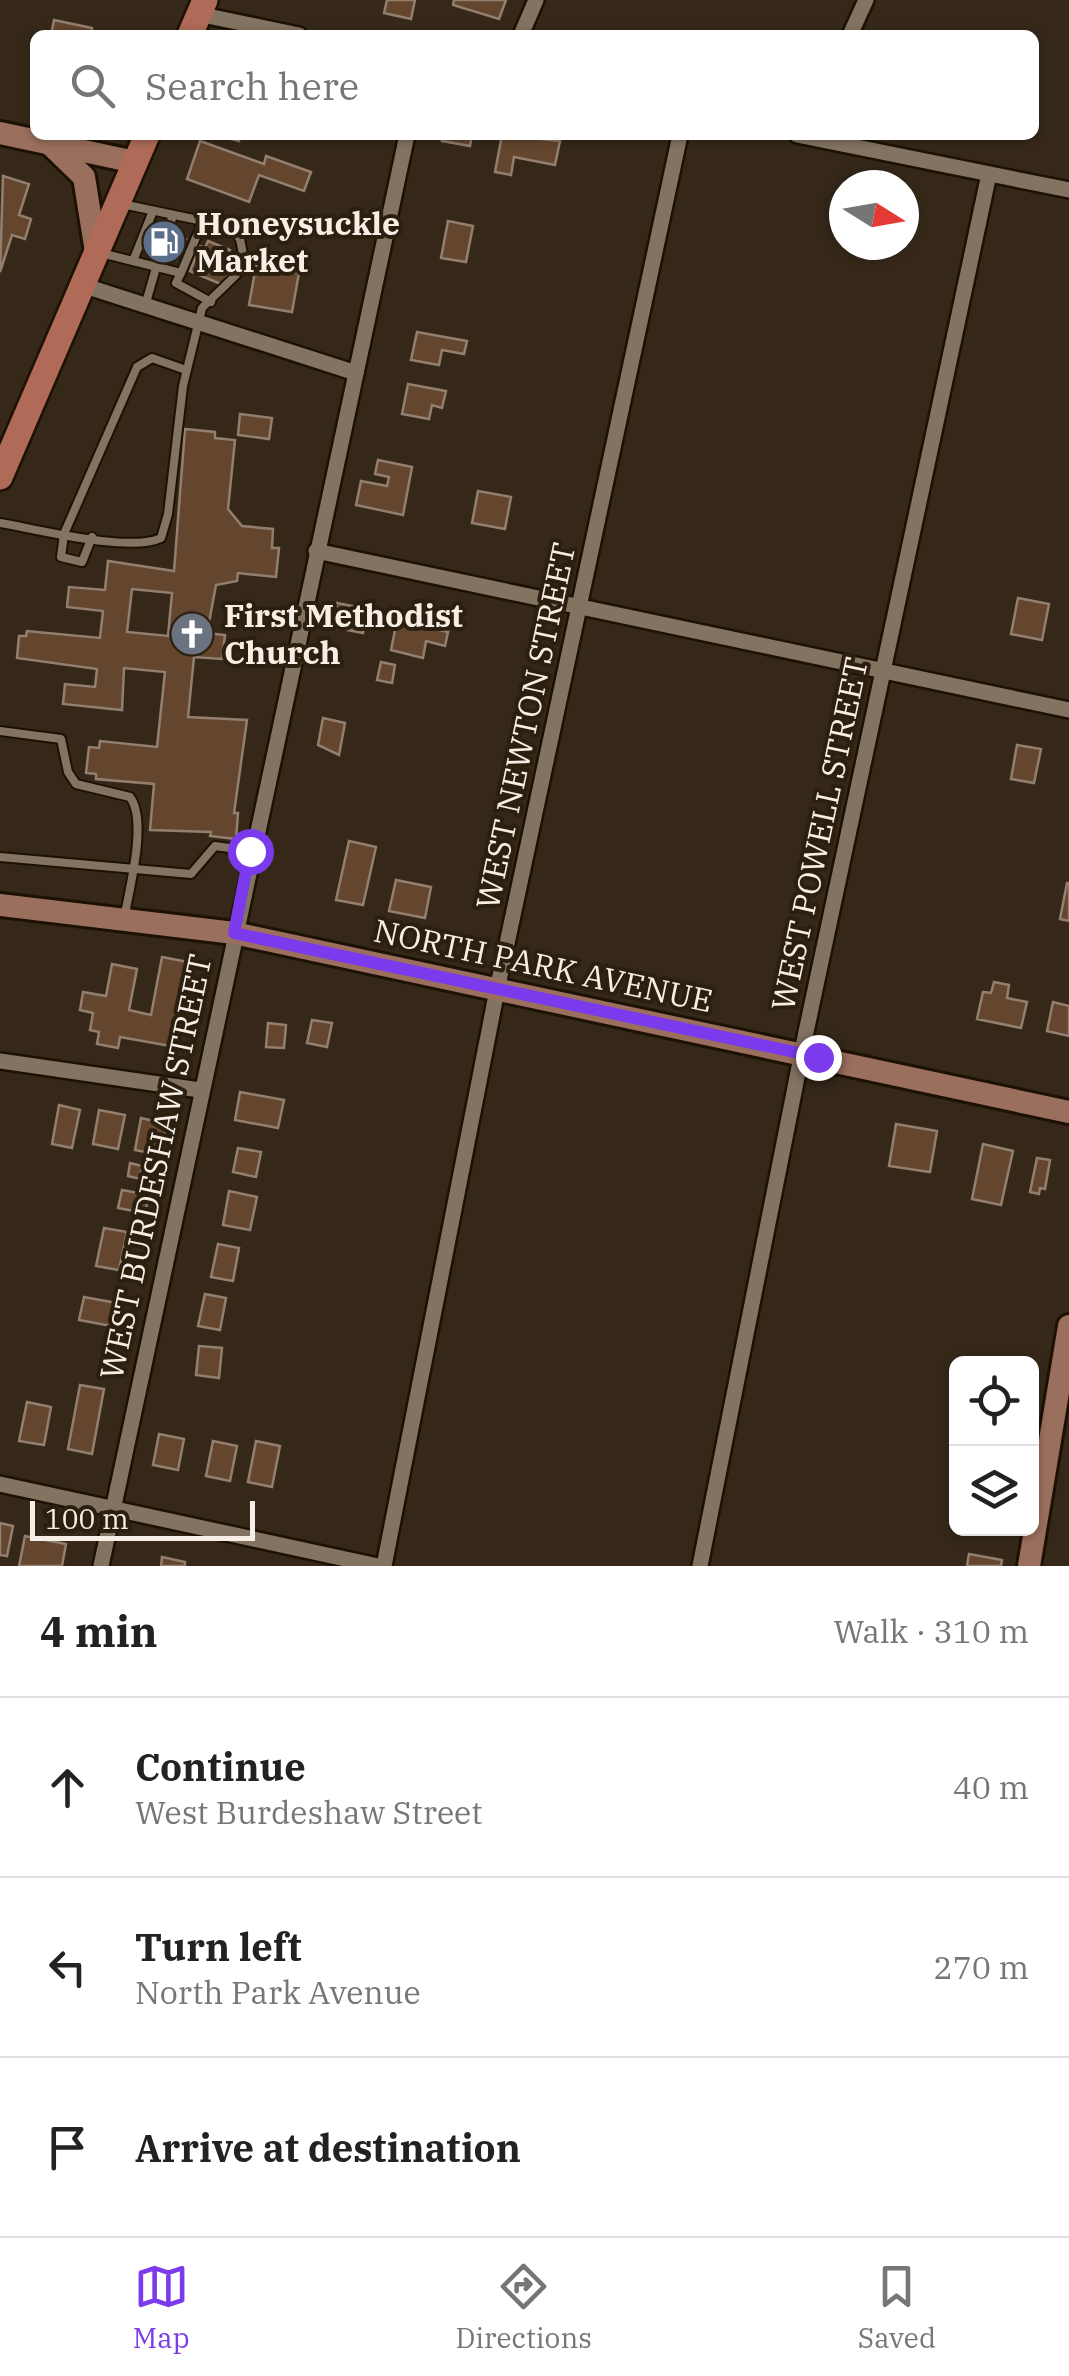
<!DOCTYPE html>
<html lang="en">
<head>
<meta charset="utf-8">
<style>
  :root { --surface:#fff; --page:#f6f6f6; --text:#222; --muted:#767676; --line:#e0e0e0; --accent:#7c3aed }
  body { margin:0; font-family:"IBM Plex Serif",serif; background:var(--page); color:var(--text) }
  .controls { position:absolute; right:30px; bottom:30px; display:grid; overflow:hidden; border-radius:15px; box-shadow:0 2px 8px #0004 }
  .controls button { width:90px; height:90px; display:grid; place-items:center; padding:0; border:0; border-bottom:2px solid var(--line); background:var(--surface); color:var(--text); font:50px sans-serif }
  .compass { position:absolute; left:829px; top:170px; width:90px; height:90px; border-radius:50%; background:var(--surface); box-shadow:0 2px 8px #0004; rotate:101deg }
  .scale { position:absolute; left:30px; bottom:25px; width:225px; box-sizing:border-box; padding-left:10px; border:5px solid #f7efe5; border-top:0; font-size:28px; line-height:35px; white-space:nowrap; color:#f7efe5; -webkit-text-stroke:8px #2b1f0f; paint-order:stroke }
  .stop { position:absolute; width:30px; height:30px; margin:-22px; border:8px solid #7c3aed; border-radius:50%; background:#fff }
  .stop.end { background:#7c3aed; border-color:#fff; box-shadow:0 2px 10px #0008 }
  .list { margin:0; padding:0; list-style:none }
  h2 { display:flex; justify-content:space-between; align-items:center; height:130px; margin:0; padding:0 40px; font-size:42px }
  h2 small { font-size:32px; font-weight:400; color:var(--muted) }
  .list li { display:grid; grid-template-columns:65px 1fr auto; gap:30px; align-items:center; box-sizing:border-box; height:180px; padding:0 40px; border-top:2px solid var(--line) }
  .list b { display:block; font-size:38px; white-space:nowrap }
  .list p { margin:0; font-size:32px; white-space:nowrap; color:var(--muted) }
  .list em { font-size:32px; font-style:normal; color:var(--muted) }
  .icon { flex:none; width:55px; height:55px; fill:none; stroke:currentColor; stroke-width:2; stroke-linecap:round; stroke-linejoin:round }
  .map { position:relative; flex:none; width:1069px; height:1566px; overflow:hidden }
  .search { position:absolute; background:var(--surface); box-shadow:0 2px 8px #0004; left:30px; right:30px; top:30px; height:110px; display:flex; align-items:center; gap:25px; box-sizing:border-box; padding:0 35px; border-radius:15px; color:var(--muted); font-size:38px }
  .sheet { height:670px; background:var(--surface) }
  nav { display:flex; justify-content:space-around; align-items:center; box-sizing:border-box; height:140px; border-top:2px solid var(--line); background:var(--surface); font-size:28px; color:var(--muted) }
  nav a { display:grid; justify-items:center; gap:5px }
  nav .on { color:var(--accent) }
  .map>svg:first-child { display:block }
  .building { fill:#64452d; stroke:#927f70; stroke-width:2.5; fill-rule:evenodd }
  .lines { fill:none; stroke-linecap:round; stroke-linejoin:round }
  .lane-casing { stroke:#1c1103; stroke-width:12 }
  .street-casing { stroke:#1c1103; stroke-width:20 }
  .secondary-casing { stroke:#1c1103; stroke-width:28 }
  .primary-casing { stroke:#1c1103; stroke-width:30 }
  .lane { stroke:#837462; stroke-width:8 }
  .street { stroke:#837462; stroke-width:15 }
  .secondary { stroke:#9a6f5d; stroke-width:22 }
  .primary { stroke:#b06a58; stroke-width:25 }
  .route { stroke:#7c3aed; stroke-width:12 }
  .labels { text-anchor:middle; stroke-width:8; stroke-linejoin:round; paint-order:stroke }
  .poi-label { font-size:32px; font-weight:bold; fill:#f7efe5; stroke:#2b1f0f; text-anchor:start }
  .street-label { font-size:32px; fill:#f7efe5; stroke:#2b1f0f }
</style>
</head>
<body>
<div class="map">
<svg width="1069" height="1566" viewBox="0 0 1069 1566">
  <rect width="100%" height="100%" fill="#352819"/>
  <g class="building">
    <polygon points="387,0 415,0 411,19 384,13"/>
    <polygon points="454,0 506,0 499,19 453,5"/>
    <polygon points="54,20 92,28 91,35 51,35"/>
    <polygon points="215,135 240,135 239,141"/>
    <polygon points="444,135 472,135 470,146 442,141"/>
    <polygon points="502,135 560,141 555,165 514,157 511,175 495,172"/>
    <polygon points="200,141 264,164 266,156 311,172 304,191 259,175 249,202 187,179"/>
    <polygon points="3,176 29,184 19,215 31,219 25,239 12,235 0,272"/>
    <polygon points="448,221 473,226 466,262 441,258"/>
    <polygon points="151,224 186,239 176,260 142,246"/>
    <polygon points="208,241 230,250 227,258 234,261 223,285 190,271 200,246 205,248"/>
    <polygon points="256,266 299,273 292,312 249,305"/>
    <polygon points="417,332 467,341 464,354 442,350 439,365 411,360"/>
    <polygon points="408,384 446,391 442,408 432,405 429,419 402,414"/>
    <polygon points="240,414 272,418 269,439 238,435"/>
    <path d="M185,429L215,432V438L235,440L228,509L242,526L273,529L272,548H279L276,577L238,573L237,581L216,585L207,633L225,635L222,659L194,657L188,717L247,720L234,813H238L236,839L210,836L211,832L150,830L154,784L96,779V774L86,773L89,747L99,748L100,741L157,747L165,672L124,668L122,710L63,704L65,684L95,687L97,669L17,658L19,636H26L27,631L100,638L103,611L67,607L69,587L105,590L108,561L174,571ZM132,589L172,593L168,636L127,632Z"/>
    <polygon points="378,460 412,467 403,515 356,505 361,481 387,486 389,477 375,474"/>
    <polygon points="478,491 511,497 505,529 472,523"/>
    <polygon points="1018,598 1049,604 1042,640 1011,634"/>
    <polygon points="337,603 367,609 363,633 332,627"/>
    <polygon points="397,620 448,632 445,646 426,641 423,658 391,650"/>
    <polygon points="381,662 395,665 392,683 377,680"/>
    <polygon points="323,718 345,723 339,755 318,745"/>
    <polygon points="1017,745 1041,749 1034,783 1011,779"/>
    <polygon points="349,841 376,847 363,905 336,900"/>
    <polygon points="396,880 431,887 425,918 389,911"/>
    <polygon points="1067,883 1069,883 1069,921 1060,919"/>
    <polygon points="162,957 188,962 176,1047 120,1037 118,1048 97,1044 99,1032 90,1030 93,1013 80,1010 83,992 106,996 112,964 137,969 129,1010 151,1015"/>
    <polygon points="994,982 1009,985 1007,998 1027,1002 1021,1028 977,1019 983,992 991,993"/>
    <polygon points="1053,1002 1069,1006 1069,1036 1047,1031"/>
    <polygon points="312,1020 332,1023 327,1047 307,1043"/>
    <polygon points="268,1023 286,1025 284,1048 266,1047"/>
    <polygon points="240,1092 284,1100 278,1128 235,1120"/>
    <polygon points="59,1105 80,1110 72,1148 52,1144"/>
    <polygon points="99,1110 125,1115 118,1149 93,1144"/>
    <polygon points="141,1118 167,1124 161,1155 135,1150"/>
    <polygon points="896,1124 937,1131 930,1172 889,1166"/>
    <polygon points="983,1144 1013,1151 1001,1205 972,1199"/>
    <polygon points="238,1148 261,1152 256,1177 233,1172"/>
    <polygon points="1037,1158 1050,1160 1045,1189 1040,1188 1039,1194 1030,1192"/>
    <polygon points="130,1163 142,1166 140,1179 128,1176"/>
    <polygon points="122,1190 149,1195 145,1213 118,1208"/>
    <polygon points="229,1191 257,1197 250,1230 223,1225"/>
    <polygon points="104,1228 127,1232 119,1270 96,1266"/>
    <polygon points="218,1244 239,1248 233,1281 211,1277"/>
    <polygon points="205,1294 226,1298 220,1330 198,1326"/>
    <polygon points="84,1297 122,1304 117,1327 79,1320"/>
    <polygon points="199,1346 222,1348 219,1378 196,1375"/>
    <polygon points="80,1385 104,1389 92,1454 68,1449"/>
    <polygon points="27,1402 51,1407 44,1445 19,1441"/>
    <polygon points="159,1434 184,1439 178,1470 153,1465"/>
    <polygon points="213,1441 237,1446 230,1481 206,1476"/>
    <polygon points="256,1441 280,1446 272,1487 248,1482"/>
    <polygon points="0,1523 13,1526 7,1556 0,1555"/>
    <polygon points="25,1536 66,1544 62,1566 19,1566"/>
    <polygon points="969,1554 1002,1560 1001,1566 967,1566"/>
    <polygon points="162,1557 185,1562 185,1566 161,1566"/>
  </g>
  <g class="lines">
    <defs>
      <g id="lane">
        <polyline points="168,231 173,215"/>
        <polyline points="101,253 181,273 203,221 122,204"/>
        <polyline points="133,261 153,211"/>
        <polyline points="181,273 176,283 211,302"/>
        <polyline points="145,306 160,254"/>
        <path d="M0,523C36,529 130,553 161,538L168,514L183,386L202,308L236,275L243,254L240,239L231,227L203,221"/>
        <polyline points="92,537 82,562 61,557 64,534 137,367 152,358 186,370"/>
        <path d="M0,731L61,739L68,772L76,784L130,797C148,821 129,890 124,919"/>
        <polyline points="0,857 191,874 215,846 251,851"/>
      </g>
      <g id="street">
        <polyline points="198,14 299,35"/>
        <polyline points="521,35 536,0"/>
        <polyline points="850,35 866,0"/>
        <polyline points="797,135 1069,190"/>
        <polyline points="82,285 356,373"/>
        <polyline points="316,551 1069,710"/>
        <polyline points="0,1061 200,1090"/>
        <polyline points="0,1484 378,1566"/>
        <polyline points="101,1566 407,135"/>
        <polyline points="384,1566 497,990 680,135"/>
        <polyline points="700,1566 806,1032 989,174"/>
      </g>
      <g id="secondary">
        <polyline points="0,133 135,162"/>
        <polyline points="51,145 84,177 96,252"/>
        <polyline points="0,905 234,933 1069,1112"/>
        <polyline points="1029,1566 1069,1326"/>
      </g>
      <g id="primary">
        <polyline points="190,35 205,0"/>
        <polyline points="0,477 147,135"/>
      </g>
    </defs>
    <use href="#lane" class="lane-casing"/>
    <use href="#street" class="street-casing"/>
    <use href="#secondary" class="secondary-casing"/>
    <use href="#primary" class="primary-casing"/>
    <use href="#lane" class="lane"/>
    <use href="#street" class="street"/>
    <use href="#secondary" class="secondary"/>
    <use href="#primary" class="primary"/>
  </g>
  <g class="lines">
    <polyline class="route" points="250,851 234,933 818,1057"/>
  </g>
  <defs>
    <symbol id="fuel-disc" viewBox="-11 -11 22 22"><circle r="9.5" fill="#5c6f8a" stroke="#2b1f0f"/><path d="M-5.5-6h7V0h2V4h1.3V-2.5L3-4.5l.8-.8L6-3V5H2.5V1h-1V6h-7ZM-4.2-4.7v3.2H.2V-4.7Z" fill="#fff"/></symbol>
    <symbol id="church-disc" viewBox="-11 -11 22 22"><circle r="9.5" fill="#6b7280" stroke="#2b1f0f"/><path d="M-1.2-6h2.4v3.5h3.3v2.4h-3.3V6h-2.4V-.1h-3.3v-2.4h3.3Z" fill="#fff"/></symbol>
  </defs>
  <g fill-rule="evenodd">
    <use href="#fuel-disc" x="139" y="217" width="50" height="50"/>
    <use href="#church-disc" x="167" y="609" width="50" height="50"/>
  </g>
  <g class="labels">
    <g class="poi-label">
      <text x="196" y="235">Honeysuckle<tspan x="196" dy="37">Market</tspan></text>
      <text x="224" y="627">First Methodist<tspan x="224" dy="37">Church</tspan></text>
    </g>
    <g class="street-label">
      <text transform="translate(526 726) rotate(-78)" y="11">WEST NEWTON STREET</text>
      <text transform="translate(820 834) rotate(-78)" y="11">WEST POWELL STREET</text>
      <text transform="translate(543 966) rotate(12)" y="11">NORTH PARK AVENUE</text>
      <text transform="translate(156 1167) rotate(-78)" y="11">WEST BURDESHAW STREET</text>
    </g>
  </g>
</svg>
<div class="controls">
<button><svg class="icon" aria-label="locate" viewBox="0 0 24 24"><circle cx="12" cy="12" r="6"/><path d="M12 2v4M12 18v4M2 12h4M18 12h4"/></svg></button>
<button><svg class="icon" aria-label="layers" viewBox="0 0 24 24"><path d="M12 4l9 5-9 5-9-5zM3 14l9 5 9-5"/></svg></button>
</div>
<svg class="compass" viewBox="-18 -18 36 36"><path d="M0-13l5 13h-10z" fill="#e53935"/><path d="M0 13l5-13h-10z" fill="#767676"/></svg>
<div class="scale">100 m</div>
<div class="stop" style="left:250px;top:851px"></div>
<div class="stop end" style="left:818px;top:1057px"></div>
<div class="search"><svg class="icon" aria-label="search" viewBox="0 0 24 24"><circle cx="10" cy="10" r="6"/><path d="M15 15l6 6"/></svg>Search here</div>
</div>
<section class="sheet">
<h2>4 min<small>Walk · 310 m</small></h2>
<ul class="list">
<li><svg class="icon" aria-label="ahead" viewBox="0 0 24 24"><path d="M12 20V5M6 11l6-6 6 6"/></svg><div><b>Continue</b><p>West Burdeshaw Street</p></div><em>40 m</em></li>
<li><svg class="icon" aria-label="left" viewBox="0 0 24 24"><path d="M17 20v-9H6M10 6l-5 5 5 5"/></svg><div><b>Turn left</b><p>North Park Avenue</p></div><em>270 m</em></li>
<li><svg class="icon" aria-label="arrive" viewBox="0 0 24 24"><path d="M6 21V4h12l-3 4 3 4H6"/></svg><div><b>Arrive at destination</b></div></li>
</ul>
</section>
<nav>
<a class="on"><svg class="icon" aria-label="map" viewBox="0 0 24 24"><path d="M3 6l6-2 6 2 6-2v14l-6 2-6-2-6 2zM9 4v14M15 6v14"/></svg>Map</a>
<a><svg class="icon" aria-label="directions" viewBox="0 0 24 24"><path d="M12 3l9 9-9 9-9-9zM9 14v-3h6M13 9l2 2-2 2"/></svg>Directions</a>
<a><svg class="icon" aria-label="saved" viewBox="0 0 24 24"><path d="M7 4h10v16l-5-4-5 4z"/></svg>Saved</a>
</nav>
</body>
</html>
